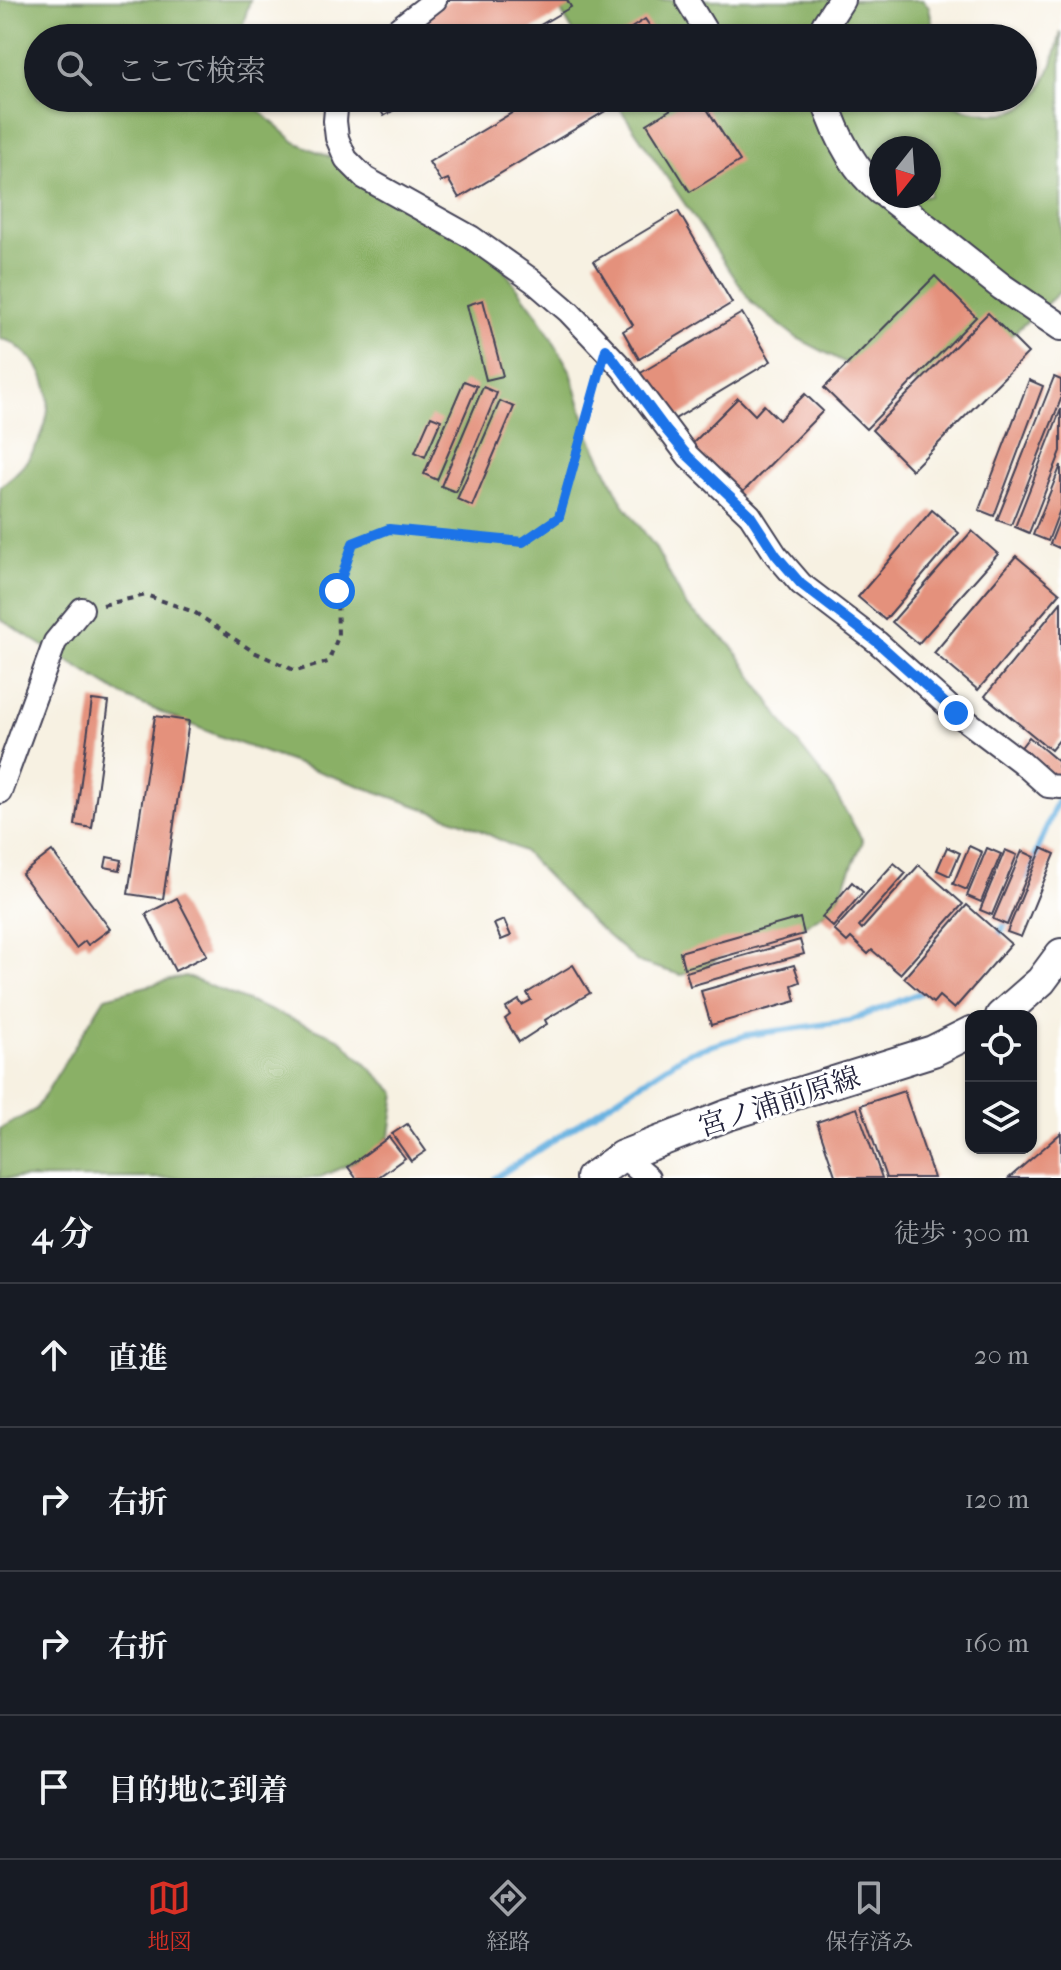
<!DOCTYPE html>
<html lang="ja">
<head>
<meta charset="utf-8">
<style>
  :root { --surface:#171b24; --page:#20242c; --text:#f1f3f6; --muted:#9ea1a6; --line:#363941; --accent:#d93025 }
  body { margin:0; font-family:"IM FELL French Canon","Noto Serif JP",serif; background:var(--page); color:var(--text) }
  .controls { position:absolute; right:24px; bottom:24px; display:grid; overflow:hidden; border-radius:16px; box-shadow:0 2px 6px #0004 }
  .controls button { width:72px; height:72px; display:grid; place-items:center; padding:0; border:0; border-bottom:2px solid var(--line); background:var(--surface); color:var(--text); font:40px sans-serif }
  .compass { position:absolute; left:869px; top:136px; width:72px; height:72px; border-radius:50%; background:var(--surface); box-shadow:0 2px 6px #0004; rotate:197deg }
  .stop { position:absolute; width:24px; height:24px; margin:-18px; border:6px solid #1a73e8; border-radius:50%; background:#fff }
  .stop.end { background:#1a73e8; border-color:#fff; box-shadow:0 2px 8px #0008 }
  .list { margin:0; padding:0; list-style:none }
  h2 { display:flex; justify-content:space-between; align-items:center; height:104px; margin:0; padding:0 32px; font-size:34px }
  h2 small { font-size:26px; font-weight:400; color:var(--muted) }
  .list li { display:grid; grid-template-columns:52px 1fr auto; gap:24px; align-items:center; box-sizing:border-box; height:144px; padding:0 32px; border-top:2px solid var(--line) }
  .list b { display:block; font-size:30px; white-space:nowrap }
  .list em { font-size:26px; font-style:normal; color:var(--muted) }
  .icon { flex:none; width:44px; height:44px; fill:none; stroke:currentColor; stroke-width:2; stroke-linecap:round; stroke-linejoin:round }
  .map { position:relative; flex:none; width:1061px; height:1178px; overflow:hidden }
  .search { position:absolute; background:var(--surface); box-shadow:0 2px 6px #0004; left:24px; right:24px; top:24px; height:88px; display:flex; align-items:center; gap:20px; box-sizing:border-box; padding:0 28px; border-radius:44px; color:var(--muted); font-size:30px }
  .sheet { height:680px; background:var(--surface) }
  nav { display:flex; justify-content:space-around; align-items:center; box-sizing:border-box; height:112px; border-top:2px solid var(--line); background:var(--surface); font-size:22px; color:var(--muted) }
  nav a { display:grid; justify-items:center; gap:4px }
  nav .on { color:var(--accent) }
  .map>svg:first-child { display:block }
  .forest { fill:#8ab066; stroke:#566950; stroke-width:2; fill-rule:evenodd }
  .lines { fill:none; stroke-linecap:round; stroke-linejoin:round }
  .stream { stroke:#69b2e1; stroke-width:6 }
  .building { fill:#e4917c }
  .minor-casing { stroke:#424154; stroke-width:26 }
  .tertiary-casing { stroke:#424154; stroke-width:30 }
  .secondary-casing { stroke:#424154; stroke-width:34 }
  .path { stroke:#424154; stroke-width:4; stroke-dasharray:6 6; stroke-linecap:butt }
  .minor { stroke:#fff; stroke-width:22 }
  .tertiary { stroke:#fff; stroke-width:26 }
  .secondary { stroke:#fff; stroke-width:30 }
  .route { stroke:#1a73e8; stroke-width:10 }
  .labels { text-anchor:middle; stroke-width:6; stroke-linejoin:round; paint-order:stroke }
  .street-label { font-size:28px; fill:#22223b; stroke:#fff }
</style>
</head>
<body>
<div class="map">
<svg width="1061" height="1178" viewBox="0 0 1061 1178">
  <rect width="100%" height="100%" fill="#fff"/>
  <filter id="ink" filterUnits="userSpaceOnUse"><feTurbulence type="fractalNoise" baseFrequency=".0125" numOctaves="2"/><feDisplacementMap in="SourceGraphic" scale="16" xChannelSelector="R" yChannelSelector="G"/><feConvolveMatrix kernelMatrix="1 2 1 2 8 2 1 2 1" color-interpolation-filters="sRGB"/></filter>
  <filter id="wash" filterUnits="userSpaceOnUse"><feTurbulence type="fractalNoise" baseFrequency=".006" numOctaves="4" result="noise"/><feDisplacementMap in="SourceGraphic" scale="32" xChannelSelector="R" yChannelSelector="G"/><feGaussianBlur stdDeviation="1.8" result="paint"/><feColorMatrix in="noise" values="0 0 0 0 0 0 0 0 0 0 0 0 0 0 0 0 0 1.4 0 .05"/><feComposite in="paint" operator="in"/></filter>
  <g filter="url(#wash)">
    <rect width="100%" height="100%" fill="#f7f1e2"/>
    <g class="forest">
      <path d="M0,0H250L239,38H38V98H245L295,142L417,195L478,235L539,317L571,372L590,437L622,502L655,547L687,607L732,646L792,736L829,783L863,841L835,906L797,931L728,953L697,971L681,975L638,962L592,922L523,851L465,823L224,738L129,699L0,619V486C41,460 71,391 26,354C17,346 12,340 0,339Z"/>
      <polygon points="554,0 923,0 929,7 935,38 577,38"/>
      <path d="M1061,32V291L970,372L929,385L869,375L797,338L752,303L613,98H948C955,109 970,110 983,112C1036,123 1051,75 1061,32ZM881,148H929V196H881Z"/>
      <polygon points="185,976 339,1038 396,1093 390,1135 371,1155 318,1178 0,1178 0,1129 36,1109 105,997"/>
    </g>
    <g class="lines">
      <g class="stream">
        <polyline points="1026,878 1061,792"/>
        <polyline points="997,939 1009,917"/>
        <polyline points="495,1178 687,1053 747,1035 849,1021 927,990"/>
      </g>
    </g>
    <g id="blocks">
      <g class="building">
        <polygon points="450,0 567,0 571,7 518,38 385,38"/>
        <polygon points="645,19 658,38 616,38"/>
        <polygon points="373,98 415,98 384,116"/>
        <polygon points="537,98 614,98 617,104 459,198 448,179 441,182 429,162"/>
        <polygon points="689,98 700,98 740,161 690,192 647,124"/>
        <polygon points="678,211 732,303 639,359 623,331 633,325 594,261"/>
        <polygon points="935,276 976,317 866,429 824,388"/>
        <polygon points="483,300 503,376 486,380 467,305"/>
        <polygon points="742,313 771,361 668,423 639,374"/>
        <polygon points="988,313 1028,353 912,470 872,430"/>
        <polygon points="1054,377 1061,380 1061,399 1011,525 997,520"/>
        <polygon points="1029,380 1043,386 994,516 979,510"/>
        <polygon points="464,381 477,386 437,480 424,474"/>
        <polygon points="483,387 497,393 456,492 441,486"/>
        <polygon points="805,394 823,411 727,508 677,459 738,398 755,415 764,405 779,420"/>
        <polygon points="500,401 514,407 472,506 457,499"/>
        <polygon points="1061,409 1061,451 1029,533 1015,527"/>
        <polygon points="431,416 441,420 425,457 415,452"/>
        <polygon points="1061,465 1061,507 1048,541 1033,535"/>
        <polygon points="932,510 959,533 885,620 858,597"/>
        <polygon points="1061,516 1061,549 1050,544"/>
        <polygon points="972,531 998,554 918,644 892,622"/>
        <polygon points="1016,556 1060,593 978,690 934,653"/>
        <polygon points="1061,602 1061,738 1051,750 985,696"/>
        <polygon points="92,700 109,702 92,828 75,825"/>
        <polygon points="155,716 189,721 163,899 128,894"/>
        <polygon points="1029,737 1060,763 1058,766 1061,772 1054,780 1016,754"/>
        <polygon points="969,846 982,852 967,890 953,884"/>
        <polygon points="947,847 960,853 950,876 937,870"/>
        <polygon points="987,848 1001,854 981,902 967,896"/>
        <polygon points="1042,848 1055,854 1021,937 1007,932"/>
        <polygon points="1005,850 1017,855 992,915 980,910"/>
        <polygon points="52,851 110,929 88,945 85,941 76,948 22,874"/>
        <polygon points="1022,851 1035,857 1007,925 993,919"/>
        <polygon points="107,857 122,860 120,870 105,867"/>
        <polygon points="894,863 906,873 859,926 862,929 919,865 963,904 900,974 872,950 868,954 851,938 847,942 834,930"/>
        <polygon points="852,882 863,892 833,927 822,917"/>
        <polygon points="177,898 207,955 175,971 146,914"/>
        <polygon points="967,905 1011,944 954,1009 939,996 933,1003 904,978"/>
        <polygon points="800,918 804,934 684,968 680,952"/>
        <polygon points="504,920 511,936 501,940 494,924"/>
        <polygon points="800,940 804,954 690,986 686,972"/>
        <polygon points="573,965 590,993 545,1020 547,1024 519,1042 505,1019 510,1015 506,1008 519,1000 522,1005 531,1000 527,993"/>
        <polygon points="794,965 800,982 792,985 796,1001 711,1025 701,991"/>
        <polygon points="904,1091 934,1178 886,1178 861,1105"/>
        <polygon points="857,1108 882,1178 836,1178 817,1122"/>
        <polygon points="407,1124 426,1151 411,1161 392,1134"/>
        <polygon points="1061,1133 1061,1178 1009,1178"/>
        <polygon points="389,1137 405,1158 377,1178 356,1178 348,1167"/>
      </g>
    </g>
  </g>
  <g filter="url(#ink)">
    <use href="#blocks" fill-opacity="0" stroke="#424154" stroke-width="2"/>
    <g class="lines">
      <defs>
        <g id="minor">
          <polyline points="687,0 710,38"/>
          <polyline points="386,38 435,0"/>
          <polyline points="337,98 335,121 337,138 346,159 365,178 471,237 533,281 569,312 622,368 688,456 750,515 776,555 801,584 877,642 956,713 1021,762 1048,786 1061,787"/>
          <polyline points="0,792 55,642 82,609"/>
          <polyline points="622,1156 648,1178"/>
        </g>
        <g id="tertiary">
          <polyline points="824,38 825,25 841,0"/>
          <path d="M824,98C835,132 852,169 881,192"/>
          <polyline points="887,196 1002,287 1061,327"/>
        </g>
        <g id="secondary">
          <polyline points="1001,1016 1041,981 1061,954"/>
          <polyline points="591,1178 622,1156 728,1115 933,1051 971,1032"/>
        </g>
      </defs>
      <use href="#minor" class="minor-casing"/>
      <use href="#tertiary" class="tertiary-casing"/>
      <use href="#secondary" class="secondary-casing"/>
      <polyline class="path" points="103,605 146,595 194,612 254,652 296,671 328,662 338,637 337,591 353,543 389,529 523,542 559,517 598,375"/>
      <use href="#minor" class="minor"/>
      <use href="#tertiary" class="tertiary"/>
      <use href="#secondary" class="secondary"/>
    </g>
  </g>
  <g class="lines" filter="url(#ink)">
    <polyline class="route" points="337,591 353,543 389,529 523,542 559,517 606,349 666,430 688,456 750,515 776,555 801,584 877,642 956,713"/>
  </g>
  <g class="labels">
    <g class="street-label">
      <text transform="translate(779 1101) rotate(-18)" y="10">宮ノ浦前原線</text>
    </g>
  </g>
</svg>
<div class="controls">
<button><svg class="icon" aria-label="locate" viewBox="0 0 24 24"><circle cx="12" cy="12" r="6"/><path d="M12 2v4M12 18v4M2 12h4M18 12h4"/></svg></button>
<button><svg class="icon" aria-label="layers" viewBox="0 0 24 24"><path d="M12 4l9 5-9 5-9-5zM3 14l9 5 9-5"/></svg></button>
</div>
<svg class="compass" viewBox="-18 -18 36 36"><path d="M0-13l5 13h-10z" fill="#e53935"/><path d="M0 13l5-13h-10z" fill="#9ea1a6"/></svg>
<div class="stop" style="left:337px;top:591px"></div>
<div class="stop end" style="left:956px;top:713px"></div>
<div class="search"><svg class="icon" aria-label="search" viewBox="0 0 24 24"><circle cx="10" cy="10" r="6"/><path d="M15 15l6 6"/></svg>ここで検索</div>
</div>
<section class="sheet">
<h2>4 分<small>徒歩 · 300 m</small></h2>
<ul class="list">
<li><svg class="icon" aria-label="ahead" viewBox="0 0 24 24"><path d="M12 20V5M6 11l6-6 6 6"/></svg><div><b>直進</b></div><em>20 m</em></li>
<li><svg class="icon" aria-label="right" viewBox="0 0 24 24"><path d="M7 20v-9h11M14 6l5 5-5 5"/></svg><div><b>右折</b></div><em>120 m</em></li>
<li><svg class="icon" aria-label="right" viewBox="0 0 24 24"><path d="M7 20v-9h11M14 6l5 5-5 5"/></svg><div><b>右折</b></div><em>160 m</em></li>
<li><svg class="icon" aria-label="arrive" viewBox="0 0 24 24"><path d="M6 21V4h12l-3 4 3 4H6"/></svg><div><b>目的地に到着</b></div></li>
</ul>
</section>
<nav>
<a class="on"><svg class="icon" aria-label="map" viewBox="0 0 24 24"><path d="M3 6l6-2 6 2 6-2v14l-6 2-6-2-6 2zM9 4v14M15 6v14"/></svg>地図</a>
<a><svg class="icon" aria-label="directions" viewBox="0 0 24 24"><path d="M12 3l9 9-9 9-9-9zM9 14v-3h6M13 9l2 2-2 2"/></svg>経路</a>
<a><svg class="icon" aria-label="saved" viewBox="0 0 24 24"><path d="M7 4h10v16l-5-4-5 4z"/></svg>保存済み</a>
</nav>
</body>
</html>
